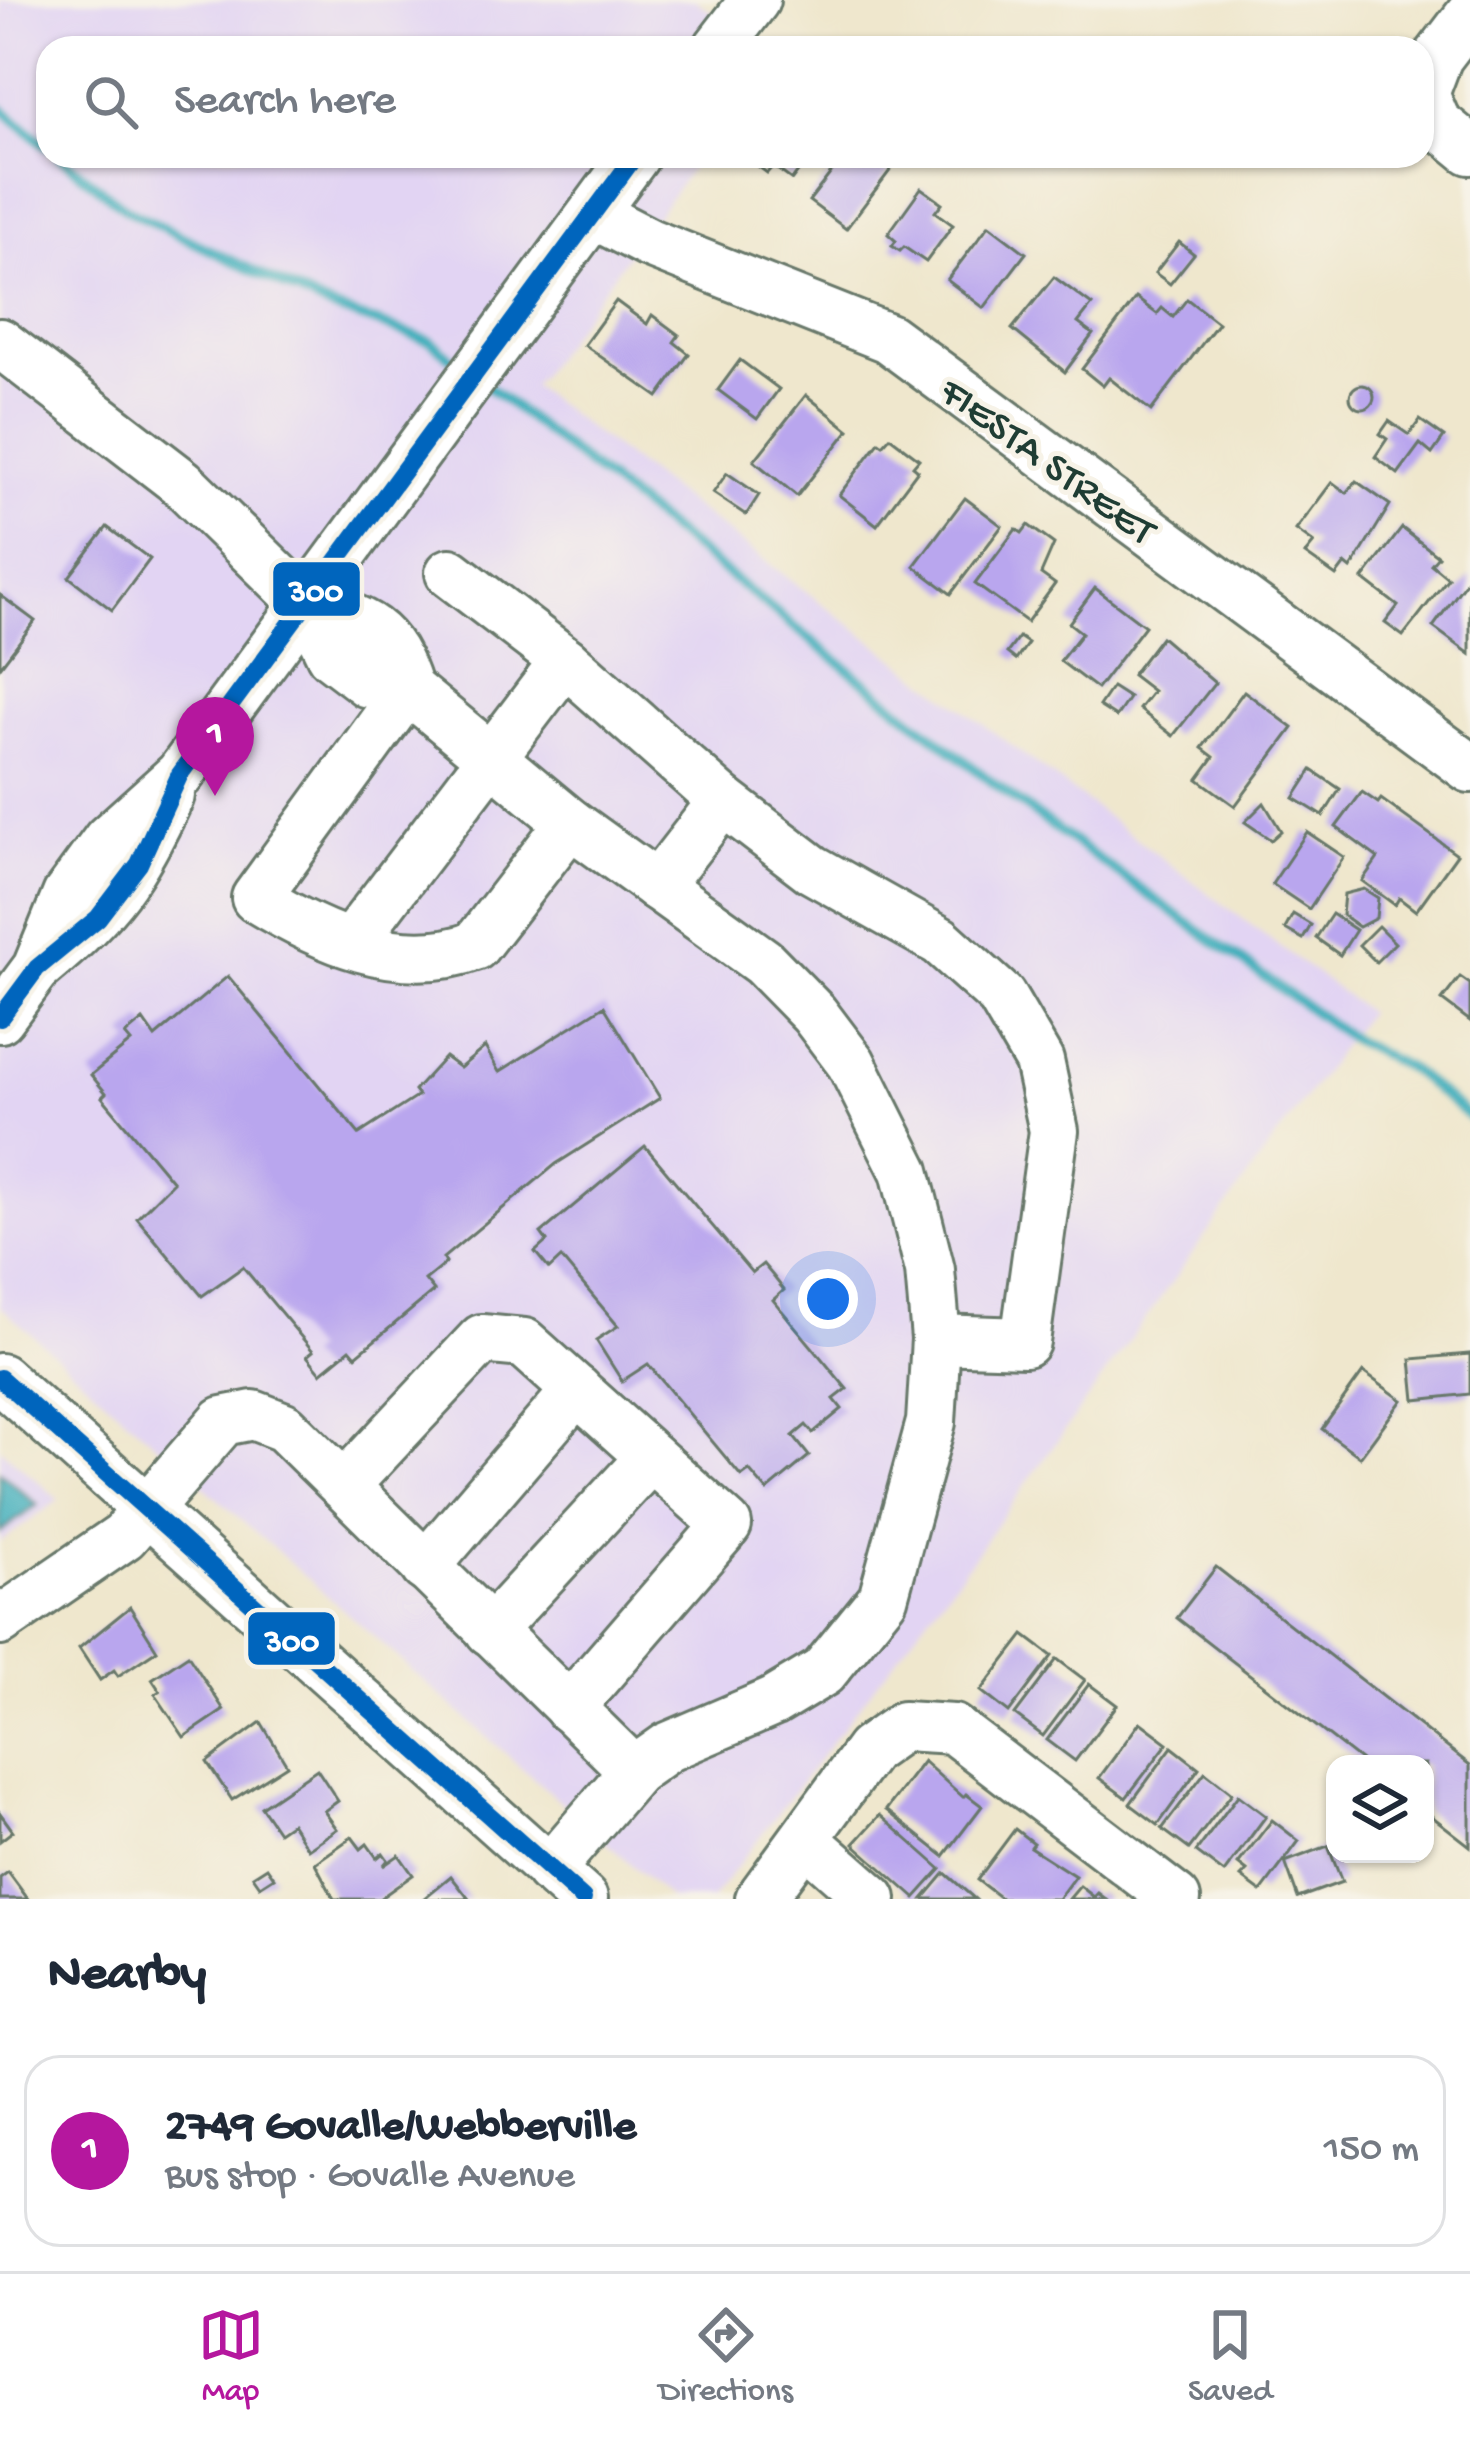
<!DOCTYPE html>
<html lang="en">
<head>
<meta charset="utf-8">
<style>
  :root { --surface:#fff; --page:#f2f2f3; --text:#1f2937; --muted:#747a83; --line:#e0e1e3; --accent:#b5179e }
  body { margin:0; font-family:"Gochi Hand",sans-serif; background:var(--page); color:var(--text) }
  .controls { position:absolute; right:36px; bottom:36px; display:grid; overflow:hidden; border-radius:24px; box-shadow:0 3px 9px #0004 }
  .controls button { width:108px; height:108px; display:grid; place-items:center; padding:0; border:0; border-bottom:3px solid var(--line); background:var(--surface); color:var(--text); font:60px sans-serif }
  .you { position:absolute; left:828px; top:1299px; width:42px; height:42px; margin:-30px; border:9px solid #fff; border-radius:50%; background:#1a73e8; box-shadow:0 0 0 18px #1a73e833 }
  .badge { display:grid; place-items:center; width:78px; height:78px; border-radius:50%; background:var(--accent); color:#fff; font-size:39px; font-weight:700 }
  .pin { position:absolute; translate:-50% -99px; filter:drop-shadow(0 3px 6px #0008) }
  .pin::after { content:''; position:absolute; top:63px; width:42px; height:36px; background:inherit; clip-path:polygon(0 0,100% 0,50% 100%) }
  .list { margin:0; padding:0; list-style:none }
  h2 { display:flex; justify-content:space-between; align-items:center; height:156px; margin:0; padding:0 48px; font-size:51px }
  h2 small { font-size:39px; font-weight:400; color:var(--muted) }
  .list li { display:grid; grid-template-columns:78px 1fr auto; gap:36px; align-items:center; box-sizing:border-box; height:192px; margin:0 24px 24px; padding:0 24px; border:3px solid var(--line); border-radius:36px }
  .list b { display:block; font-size:45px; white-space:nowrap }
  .list p { margin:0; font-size:39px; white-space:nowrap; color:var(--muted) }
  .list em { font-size:39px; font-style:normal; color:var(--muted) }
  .icon { flex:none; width:66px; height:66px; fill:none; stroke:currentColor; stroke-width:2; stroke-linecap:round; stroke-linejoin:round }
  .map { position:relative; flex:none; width:1470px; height:1899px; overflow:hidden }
  .search { position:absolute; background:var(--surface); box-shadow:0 3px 9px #0004; left:36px; right:36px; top:36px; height:132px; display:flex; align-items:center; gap:30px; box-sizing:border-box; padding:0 42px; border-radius:36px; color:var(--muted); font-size:45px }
  .sheet { height:372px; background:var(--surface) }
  nav { display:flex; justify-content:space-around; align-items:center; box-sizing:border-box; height:168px; border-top:3px solid var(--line); background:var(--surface); font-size:33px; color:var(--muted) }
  nav a { display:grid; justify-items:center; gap:6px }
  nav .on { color:var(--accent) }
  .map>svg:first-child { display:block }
  .built { fill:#e2d4f3 }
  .water { fill:#3eadbb; stroke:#2e7578; stroke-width:3 }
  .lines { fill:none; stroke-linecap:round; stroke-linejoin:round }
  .stream { stroke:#3eadbb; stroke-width:10 }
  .building { fill:#b9a6ee }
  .minor-casing { stroke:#68786a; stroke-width:54 }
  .minor { stroke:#fff; stroke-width:48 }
  .bus-1-casing { stroke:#f7f3e8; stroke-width:27 }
  .bus-1 { stroke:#0065bd; stroke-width:18 }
  .labels { text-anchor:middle; stroke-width:10; stroke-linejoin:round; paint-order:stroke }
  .street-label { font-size:42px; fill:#1f3d34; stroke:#f7f3e8 }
  .line-badge { stroke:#f7f3e8; stroke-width:4.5 }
  .badge-label { font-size:33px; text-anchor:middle; font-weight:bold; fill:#fff }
</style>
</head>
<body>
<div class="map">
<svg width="1470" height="1899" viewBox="0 0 1470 1899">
  <rect width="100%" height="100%" fill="#f7f3e8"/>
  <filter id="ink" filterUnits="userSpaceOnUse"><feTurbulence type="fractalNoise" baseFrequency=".00833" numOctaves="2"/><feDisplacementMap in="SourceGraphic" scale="24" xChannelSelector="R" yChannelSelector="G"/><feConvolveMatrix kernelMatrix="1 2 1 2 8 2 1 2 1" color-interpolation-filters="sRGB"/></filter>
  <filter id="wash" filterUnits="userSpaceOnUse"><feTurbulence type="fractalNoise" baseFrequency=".004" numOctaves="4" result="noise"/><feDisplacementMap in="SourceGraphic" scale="48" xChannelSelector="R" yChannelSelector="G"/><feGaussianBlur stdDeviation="2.7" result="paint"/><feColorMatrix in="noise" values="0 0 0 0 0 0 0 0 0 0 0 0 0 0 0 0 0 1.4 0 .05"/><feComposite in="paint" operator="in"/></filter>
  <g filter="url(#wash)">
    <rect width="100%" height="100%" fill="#efe7cd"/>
    <g class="built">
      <polygon points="0,0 695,0 761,48 48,48 48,156 700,156 532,386 1367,1012 971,1560 712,1899 670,1899 0,1306"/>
      <polygon points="0,1448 59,1500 0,1542"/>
    </g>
    <polygon class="water" points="0,1472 37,1505 0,1532"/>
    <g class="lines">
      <g class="stream">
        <polyline points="0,108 48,147"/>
        <polyline points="59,156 127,210 326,306 430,341 463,367"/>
        <polyline points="482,382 1015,800 1353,1040 1410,1069 1470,1117"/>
      </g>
    </g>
    <g id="blocks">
      <g class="building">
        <polygon points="744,156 810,156 792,180 773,166 767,173"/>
        <polygon points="844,156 891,156 886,163 892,168 846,229 809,201"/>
        <polygon points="921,188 942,203 935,212 953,225 926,262 904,247 900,251 892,246 896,241 888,234"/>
        <polygon points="989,225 1026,253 984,308 947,280"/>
        <polygon points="1179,242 1194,254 1170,284 1155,273"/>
        <polygon points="1054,277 1092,305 1078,323 1093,334 1065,372 1012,329"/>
        <polygon points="1136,298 1157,314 1162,308 1173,317 1187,299 1218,323 1151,411 1109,378 1103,386 1082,369"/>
        <polygon points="616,301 647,324 652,315 679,335 674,342 689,354 658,397 584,345"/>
        <polygon points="740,360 779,389 757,419 718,390"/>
        <circle cx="1362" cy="397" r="12"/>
        <polygon points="806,395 849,430 797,496 754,461"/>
        <polygon points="1420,420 1444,437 1432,454 1420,444 1398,474 1375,457 1387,439 1380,434 1389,421 1409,435"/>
        <polygon points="890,437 919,459 913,466 918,470 877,525 839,495 879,442 883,445"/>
        <polygon points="727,473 759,495 746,515 713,493"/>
        <polygon points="1356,481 1390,505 1351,569 1345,564 1336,576 1305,554 1314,543 1296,530 1332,482 1347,493"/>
        <polygon points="965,498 1002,526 951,594 914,566"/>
        <polygon points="1028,525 1054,544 1041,574 1055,584 1027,622 975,584 1016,529 1022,533"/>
        <polygon points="107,527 150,559 112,610 69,577"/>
        <polygon points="1402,528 1438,556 1431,564 1448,578 1403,636 1385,623 1398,606 1363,579"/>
        <polygon points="1470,576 1470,654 1433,627"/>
        <polygon points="1095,588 1145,626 1097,689 1060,661 1082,633 1069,623"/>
        <polygon points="0,595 35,621 0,667"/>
        <polygon points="1019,637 1028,643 1016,660 1007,653"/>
        <polygon points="1161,637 1215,683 1173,736 1139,709 1153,691 1132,675"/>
        <polygon points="1112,687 1129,698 1116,717 1099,706"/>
        <polygon points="1244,691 1293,728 1235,806 1198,779 1214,757 1202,748"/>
        <polygon points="1312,770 1340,789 1323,816 1294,798"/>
        <polygon points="1362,792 1378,803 1381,799 1457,854 1416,911 1399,898 1395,905 1362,881 1378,858 1336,827"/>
        <polygon points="1264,803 1281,831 1271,840 1245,822"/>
        <polygon points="1307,832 1344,857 1309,909 1272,884"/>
        <polygon points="1364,889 1378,898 1376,918 1359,927 1342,915 1344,894"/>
        <polygon points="1293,914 1311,925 1303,939 1285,929"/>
        <polygon points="1332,914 1356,930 1340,955 1316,938"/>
        <polygon points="1378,926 1395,943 1376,962 1359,945"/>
        <polygon points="228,976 359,1134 418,1096 414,1091 445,1057 460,1068 485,1047 499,1072 604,1006 660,1098 556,1164 443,1258 446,1263 425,1280 434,1291 356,1356 350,1349 321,1373 307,1356 313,1351 243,1267 202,1296 137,1218 173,1182 102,1097 106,1093 91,1075 131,1042 125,1035 143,1020 155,1037"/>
        <polygon points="1460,977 1470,984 1470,1021 1442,1000"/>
        <polygon points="645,1146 752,1273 763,1264 773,1276 784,1290 773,1300 847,1389 834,1399 842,1409 813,1433 806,1425 793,1436 809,1456 767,1491 749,1470 741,1476 648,1364 622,1381 596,1340 618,1326 561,1258 549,1269 535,1252 547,1241 541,1233"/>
        <polygon points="1470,1354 1470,1394 1415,1400 1411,1359"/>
        <polygon points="1363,1372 1402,1400 1360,1457 1322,1429"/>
        <polygon points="1216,1567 1470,1765 1470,1846 1425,1811 1425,1764 1365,1764 1177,1618"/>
        <polygon points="130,1607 157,1650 118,1676 114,1670 100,1680 79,1648"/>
        <polygon points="1024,1635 1052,1656 1009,1713 981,1691"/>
        <polygon points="188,1655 224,1710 184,1737 155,1694 160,1691 152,1679"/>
        <polygon points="1057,1659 1085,1680 1043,1736 1015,1715"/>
        <polygon points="1089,1684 1117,1705 1075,1761 1047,1740"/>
        <polygon points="261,1722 287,1765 232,1800 207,1762"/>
        <polygon points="1140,1722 1168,1743 1126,1798 1099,1778"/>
        <polygon points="1172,1747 1199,1768 1158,1825 1130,1804"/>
        <polygon points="923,1761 963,1797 966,1794 982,1806 944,1856 886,1810"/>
        <polygon points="317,1769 338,1801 324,1811 337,1829 308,1849 291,1823 278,1832 261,1807"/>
        <polygon points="1205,1772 1232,1793 1189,1849 1162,1829"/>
        <polygon points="1238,1795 1266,1816 1224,1873 1196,1852"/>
        <polygon points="0,1813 13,1831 0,1841"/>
        <polygon points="880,1815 941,1869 915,1898 854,1844"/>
        <polygon points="1272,1820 1299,1841 1261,1892 1241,1877 1247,1871 1238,1864"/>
        <polygon points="1015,1829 1033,1843 1030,1847 1075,1876 1058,1899 1002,1899 977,1880"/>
        <polygon points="352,1837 361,1849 367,1844 377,1858 383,1853 388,1860 383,1866 399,1855 413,1875 379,1899 334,1899 315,1863"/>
        <polygon points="1328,1846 1342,1882 1298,1898 1285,1862"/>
        <polygon points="267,1867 274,1877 260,1886 253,1876"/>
        <polygon points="8,1872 28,1899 0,1899 0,1878"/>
        <polygon points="945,1873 975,1899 923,1899"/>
        <polygon points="451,1876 469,1899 423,1899"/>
        <polygon points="1080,1886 1094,1897 1098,1893 1106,1899 1069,1899"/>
      </g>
    </g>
  </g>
  <g filter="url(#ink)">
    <use href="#blocks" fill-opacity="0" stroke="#68786a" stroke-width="3"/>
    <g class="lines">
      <defs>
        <g id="minor">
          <polyline points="1470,15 1438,57 1424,94 1436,122 1470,150"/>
          <polyline points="718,48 755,0"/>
          <polyline points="593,214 649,243 888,338 1470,768"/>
          <polyline points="0,343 182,483 307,605 331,655 368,683 408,689 570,823 763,962 814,1014 851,1063 905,1171 930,1270 936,1339 931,1422 883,1598 823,1672 773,1702 668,1747 634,1771 549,1870"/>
          <polyline points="450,573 565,661 723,801 812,869 940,941 1001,996 1039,1061 1054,1131 1025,1342 936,1339"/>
          <path d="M307,605C367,621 388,627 408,689"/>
          <path d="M408,689L256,898C320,937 399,974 475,946L570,823"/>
          <polyline points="657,886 723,801"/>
          <polyline points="351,943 565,661"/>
          <path d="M40,966C109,909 133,875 170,795"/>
          <polyline points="0,1018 37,968 67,895 108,839 180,774 635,156"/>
          <polyline points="0,1378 583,1899"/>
          <polyline points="344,1486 482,1339 524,1343 727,1525 569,1708"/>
          <polyline points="425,1567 577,1390"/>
          <polyline points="0,1621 124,1536 223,1421 253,1415 284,1427 634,1771"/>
          <polyline points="490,1631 651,1457"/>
          <polyline points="805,1840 872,1899"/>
          <polyline points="760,1899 869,1750 903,1726 953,1729 1176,1899"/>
        </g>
      </defs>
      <use href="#minor" class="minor-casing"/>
      <use href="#minor" class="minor"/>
      <defs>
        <g id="bus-1">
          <polyline points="0,1018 37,968 98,918 139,864 180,774 635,156"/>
          <polyline points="0,1378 583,1899"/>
        </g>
      </defs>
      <use href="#bus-1" class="bus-1-casing"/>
      <use href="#bus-1" class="bus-1"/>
    </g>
  </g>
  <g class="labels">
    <g class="street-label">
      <text transform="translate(1050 458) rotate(36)" y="15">FIESTA STREET</text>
    </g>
  </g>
  <g class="line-badge">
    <rect x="271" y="560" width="91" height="58" rx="12" fill="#0065bd"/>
    <rect x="246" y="1610" width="91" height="57" rx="12" fill="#0065bd"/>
  </g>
  <g class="badge-label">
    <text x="316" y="600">300</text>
    <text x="292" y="1650">300</text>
  </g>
</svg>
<div class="controls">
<button><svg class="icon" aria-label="layers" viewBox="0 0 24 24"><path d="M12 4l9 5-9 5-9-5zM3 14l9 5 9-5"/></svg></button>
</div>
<div class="you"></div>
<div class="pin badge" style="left:215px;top:796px">1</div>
<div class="search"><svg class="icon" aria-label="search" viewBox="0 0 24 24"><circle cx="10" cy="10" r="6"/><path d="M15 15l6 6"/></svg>Search here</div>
</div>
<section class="sheet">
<h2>Nearby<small></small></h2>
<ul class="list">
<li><span class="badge">1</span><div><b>2749 Govalle/Webberville</b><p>Bus stop · Govalle Avenue</p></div><em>150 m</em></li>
</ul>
</section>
<nav>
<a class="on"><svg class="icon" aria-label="map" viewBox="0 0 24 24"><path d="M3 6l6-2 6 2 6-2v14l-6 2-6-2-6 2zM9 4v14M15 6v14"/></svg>Map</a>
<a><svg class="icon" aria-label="directions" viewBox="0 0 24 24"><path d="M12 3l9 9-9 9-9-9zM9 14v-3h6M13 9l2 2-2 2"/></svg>Directions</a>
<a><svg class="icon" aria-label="saved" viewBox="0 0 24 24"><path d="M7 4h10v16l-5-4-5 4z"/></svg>Saved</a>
</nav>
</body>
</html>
